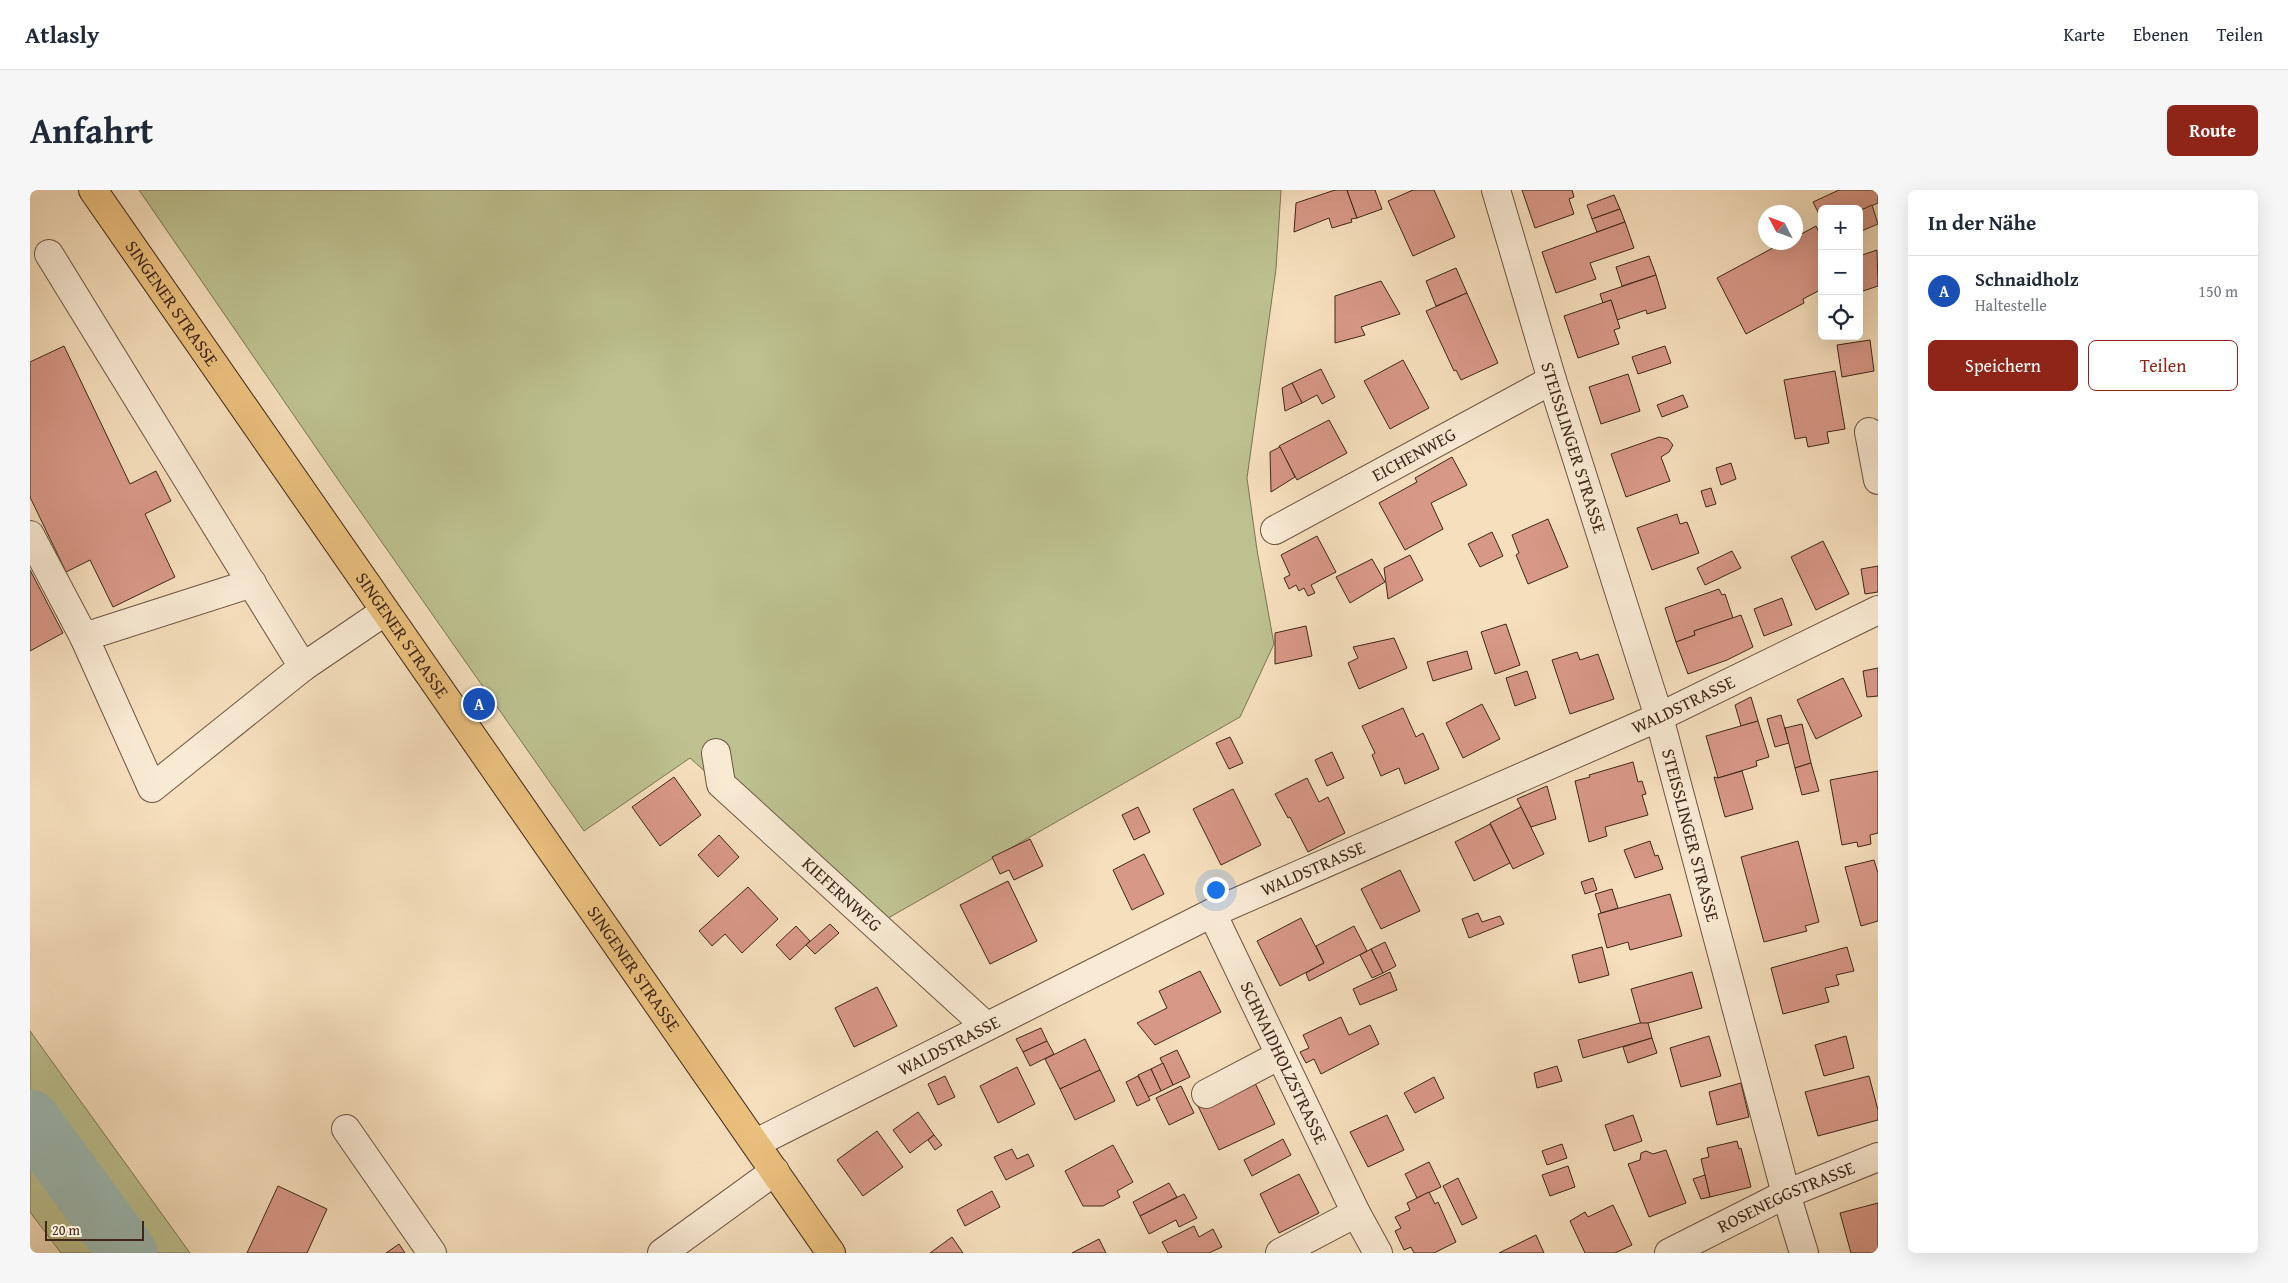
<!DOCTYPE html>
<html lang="de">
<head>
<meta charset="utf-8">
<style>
  :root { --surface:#fff; --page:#f6f6f7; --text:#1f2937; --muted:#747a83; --line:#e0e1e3; --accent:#8f2418 }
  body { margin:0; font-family:"Gentium Book Plus",serif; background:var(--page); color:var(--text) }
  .controls { position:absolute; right:15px; top:15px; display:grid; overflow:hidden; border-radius:8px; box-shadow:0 5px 20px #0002 }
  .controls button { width:45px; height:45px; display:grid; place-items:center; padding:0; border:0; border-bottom:1px solid var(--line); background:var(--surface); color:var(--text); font:25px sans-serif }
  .compass { position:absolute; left:1728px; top:15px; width:45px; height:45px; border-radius:50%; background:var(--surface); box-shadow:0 5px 20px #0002; rotate:311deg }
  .scale { position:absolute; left:15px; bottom:12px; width:99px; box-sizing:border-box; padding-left:5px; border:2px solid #3f2719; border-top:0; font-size:14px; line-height:18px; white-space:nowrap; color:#3f2719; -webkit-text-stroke:4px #f9ead4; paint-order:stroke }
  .you { position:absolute; left:1185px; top:699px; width:18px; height:18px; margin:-12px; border:4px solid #fff; border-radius:50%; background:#1a73e8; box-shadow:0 0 0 8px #1a73e833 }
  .badge { display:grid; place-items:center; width:32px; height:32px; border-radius:50%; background:var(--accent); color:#fff; font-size:16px; font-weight:700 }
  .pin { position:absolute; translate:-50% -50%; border:2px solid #fff; box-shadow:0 1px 5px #0006 }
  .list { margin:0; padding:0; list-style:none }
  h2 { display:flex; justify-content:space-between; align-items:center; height:65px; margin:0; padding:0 20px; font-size:21px }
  h2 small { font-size:16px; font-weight:400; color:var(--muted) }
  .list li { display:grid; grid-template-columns:32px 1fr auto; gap:15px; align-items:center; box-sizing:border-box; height:70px; padding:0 20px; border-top:1px solid var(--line) }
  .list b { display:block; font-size:19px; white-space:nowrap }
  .list p { margin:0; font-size:16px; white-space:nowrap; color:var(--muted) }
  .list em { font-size:16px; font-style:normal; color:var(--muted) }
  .actions { display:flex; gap:10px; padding:15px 20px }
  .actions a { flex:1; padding:11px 0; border:1px solid var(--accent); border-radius:8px; text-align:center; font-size:18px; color:var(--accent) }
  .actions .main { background:var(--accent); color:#fff }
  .icon { flex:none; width:28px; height:28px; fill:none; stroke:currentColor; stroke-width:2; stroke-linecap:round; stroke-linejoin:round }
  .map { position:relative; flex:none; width:1848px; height:1063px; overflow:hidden; border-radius:8px }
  header { display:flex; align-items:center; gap:30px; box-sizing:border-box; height:70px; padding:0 25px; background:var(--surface); border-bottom:1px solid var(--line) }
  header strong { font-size:24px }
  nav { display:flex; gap:28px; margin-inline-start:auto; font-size:18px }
  .intro { display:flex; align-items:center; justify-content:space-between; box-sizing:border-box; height:120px; padding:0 30px }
  h1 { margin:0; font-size:35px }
  .button { padding:12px 22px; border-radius:8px; background:var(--accent); color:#fff; font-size:18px; font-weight:700 }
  main { display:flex; gap:30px; padding:0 30px }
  aside { flex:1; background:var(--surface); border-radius:8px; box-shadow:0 5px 20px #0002 }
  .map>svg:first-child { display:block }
  .green { fill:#bdc190; stroke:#7e7454 }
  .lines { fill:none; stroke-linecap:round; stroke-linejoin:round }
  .river { stroke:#9dbcb6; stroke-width:59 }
  .building { fill:#d89887; stroke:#3f2719 }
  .minor-casing { stroke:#6d5542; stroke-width:30 }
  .major-casing { stroke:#3f2719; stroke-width:30 }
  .minor { stroke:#f9ead4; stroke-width:28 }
  .major { stroke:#ebc07e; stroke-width:28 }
  .labels { text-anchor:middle; stroke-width:4; stroke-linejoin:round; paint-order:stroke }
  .street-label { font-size:18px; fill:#3f2719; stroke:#f9ead4 }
</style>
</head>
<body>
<header>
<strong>Atlasly</strong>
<nav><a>Karte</a><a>Ebenen</a><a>Teilen</a></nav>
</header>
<div class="intro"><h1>Anfahrt</h1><a class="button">Route</a></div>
<main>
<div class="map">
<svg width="1848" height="1063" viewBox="0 0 1848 1063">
  <rect width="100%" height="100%" fill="#f6dfbd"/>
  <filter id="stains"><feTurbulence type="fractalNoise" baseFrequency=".004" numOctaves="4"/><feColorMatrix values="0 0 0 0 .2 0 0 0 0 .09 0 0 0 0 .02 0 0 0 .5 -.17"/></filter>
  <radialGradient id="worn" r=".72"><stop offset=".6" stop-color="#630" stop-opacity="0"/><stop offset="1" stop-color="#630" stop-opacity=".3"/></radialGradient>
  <g class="green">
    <polygon points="109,0 1251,0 1246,79 1217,288 1227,360 1244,454 1210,527 846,735 660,568 554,641 309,291"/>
    <polygon points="0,841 160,1063 31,1063 0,1022"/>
  </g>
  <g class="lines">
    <polyline class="river" points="0,929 98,1063"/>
  </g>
  <g class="building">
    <polygon points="1305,0 1317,0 1327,28 1321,29 1322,32 1302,38 1299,28 1264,42 1266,13"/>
    <polygon points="1317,0 1345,0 1352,19 1327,28"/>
    <polygon points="1383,0 1404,0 1425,47 1383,66 1358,11"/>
    <polygon points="1492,0 1542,0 1544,7 1539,9 1544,24 1505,38"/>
    <polygon points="1809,0 1848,0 1848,13 1829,21 1829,19 1792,19 1792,30 1783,12"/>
    <polygon points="1584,5 1590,19 1562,29 1557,15"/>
    <polygon points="1842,15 1848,34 1829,42 1829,21"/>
    <polygon points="1590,19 1595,32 1567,42 1562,29"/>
    <polygon points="1595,32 1604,58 1560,73 1566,89 1526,103 1512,62"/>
    <polygon points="1786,36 1792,48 1792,99 1773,109 1774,113 1716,144 1687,88 1754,52 1766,52 1766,47"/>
    <polygon points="1847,60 1848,96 1830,102 1829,66"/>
    <polygon points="1619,66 1626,85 1592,96 1586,77"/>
    <polygon points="1426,78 1437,103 1406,116 1396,91"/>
    <polygon points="1626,85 1636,118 1617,124 1616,120 1587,130 1581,110 1573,113 1570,104"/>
    <polygon points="1351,91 1370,124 1331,137 1335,145 1305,153 1305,106"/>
    <polygon points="1437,103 1468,173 1431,190 1426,180 1424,181 1396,121"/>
    <polygon points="1581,110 1590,138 1584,140 1589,154 1548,168 1534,126"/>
    <polygon points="1840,150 1844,181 1812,187 1807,155"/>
    <polygon points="34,156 100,294 126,281 141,311 115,324 145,387 83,417 60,370 36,382 0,307 0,172"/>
    <polygon points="1635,156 1641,173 1608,184 1602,167"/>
    <polygon points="1373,170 1399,218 1360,239 1334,191"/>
    <polygon points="1291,179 1305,207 1292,214 1287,205 1272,213 1262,193"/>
    <polygon points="1805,181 1815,239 1797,242 1799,253 1778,257 1776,247 1765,249 1754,190"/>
    <polygon points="1598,184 1610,221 1571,234 1559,197"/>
    <polygon points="1262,193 1272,213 1255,221 1252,198"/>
    <polygon points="1653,205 1658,217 1632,227 1627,215"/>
    <polygon points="1299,230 1317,263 1267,290 1249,256"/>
    <polygon points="1629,247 1638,249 1643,255 1639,262 1631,267 1640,291 1596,307 1581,264"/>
    <polygon points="1250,257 1265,287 1241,302 1240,262"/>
    <polygon points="1422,267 1437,295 1401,313 1413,339 1375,360 1349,313 1387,292 1385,288"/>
    <polygon points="1701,273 1706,289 1691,295 1686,278"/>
    <polygon points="1681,298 1686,314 1676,317 1671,301"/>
    <polygon points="1647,324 1650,334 1657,332 1669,363 1622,380 1607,338"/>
    <polygon points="1518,329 1538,377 1498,394 1486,365 1489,363 1482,345"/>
    <polygon points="1462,342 1473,366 1450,377 1438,354"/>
    <polygon points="1287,346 1306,382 1281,395 1285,403 1278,406 1274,398 1269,401 1266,395 1259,399 1254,388 1260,385 1251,365"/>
    <polygon points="1793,351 1819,404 1786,420 1761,367"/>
    <polygon points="1702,361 1711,378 1675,395 1667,378"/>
    <polygon points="1380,365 1393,390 1358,409 1354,378"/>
    <polygon points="1342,369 1355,392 1320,413 1306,387"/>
    <polygon points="1848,376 1848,402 1835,404 1831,379"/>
    <polygon points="0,380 33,443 0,461"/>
    <polygon points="1689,399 1692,405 1695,404 1703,428 1664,441 1665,445 1646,452 1635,418"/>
    <polygon points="1752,408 1762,435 1734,446 1724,419"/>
    <polygon points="1711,425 1723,457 1697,470 1658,484 1646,452 1665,445 1664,441"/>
    <polygon points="1476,434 1490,475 1465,484 1451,442"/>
    <polygon points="1276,436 1282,466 1245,474 1245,443"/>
    <polygon points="1364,448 1377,478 1329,499 1318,473 1328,468 1323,457"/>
    <polygon points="1437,461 1442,479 1403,491 1397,472"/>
    <polygon points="1547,462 1550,470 1568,464 1584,509 1540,524 1522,470"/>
    <polygon points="1848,478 1848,506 1837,507 1833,481"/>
    <polygon points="1497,481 1506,508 1485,516 1476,488"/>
    <polygon points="1813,488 1832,526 1786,549 1767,510"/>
    <polygon points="1721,507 1728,531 1711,536 1705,515"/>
    <polygon points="1452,514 1470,549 1433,568 1416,533"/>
    <polygon points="1373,518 1386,547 1393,543 1409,579 1375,594 1369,578 1351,586 1342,565 1345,563 1332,536"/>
    <polygon points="1751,525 1759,553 1745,557 1737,529"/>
    <polygon points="1728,531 1739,567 1726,571 1727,576 1688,588 1676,546"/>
    <polygon points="1772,534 1781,573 1765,578 1755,538"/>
    <polygon points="1200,547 1213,573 1199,579 1186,553"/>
    <polygon points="1302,562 1314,588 1297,596 1285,570"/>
    <polygon points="1603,572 1608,592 1612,591 1616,604 1612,605 1618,625 1575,637 1577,646 1559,652 1545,591 1560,587 1559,585"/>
    <polygon points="1781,573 1789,601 1772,605 1765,578"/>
    <polygon points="1712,581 1723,619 1695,627 1684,587 1688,588"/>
    <polygon points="1848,581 1848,643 1840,645 1841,654 1828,657 1827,652 1812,655 1800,590"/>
    <polygon points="644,587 671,625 630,656 602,617"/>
    <polygon points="1277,588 1289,612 1298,607 1315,643 1278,662 1260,627 1258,628 1245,604"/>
    <polygon points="1517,596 1526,629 1501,637 1487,609"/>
    <polygon points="1203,599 1231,655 1191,675 1163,619"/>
    <polygon points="1108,617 1120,642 1104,650 1092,625"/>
    <polygon points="1491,617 1514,664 1483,679 1460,633"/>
    <polygon points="1460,634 1480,673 1444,691 1425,652"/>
    <polygon points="689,645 709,667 688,687 668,665"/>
    <polygon points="1000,649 1013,676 984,690 979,680 970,684 962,667"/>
    <polygon points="1620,651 1625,666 1628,665 1633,679 1605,688 1594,660"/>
    <polygon points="1768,651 1789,732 1775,736 1777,741 1734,752 1711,667"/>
    <polygon points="1114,664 1134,704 1102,720 1083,680"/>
    <polygon points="1844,670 1848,683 1848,731 1831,736 1815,677"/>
    <polygon points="1370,680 1390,721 1351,739 1331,699"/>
    <polygon points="1563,688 1567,700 1555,704 1551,692"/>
    <polygon points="978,691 1007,751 960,774 930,715"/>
    <polygon points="718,697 748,729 712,763 695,744 682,756 669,741"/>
    <polygon points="1582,699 1588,718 1571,723 1565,704"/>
    <polygon points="1640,704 1652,746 1600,760 1598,752 1577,758 1568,724"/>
    <polygon points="1448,723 1452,732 1470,726 1474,734 1439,748 1432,729"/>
    <polygon points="1271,728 1294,773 1250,796 1227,751"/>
    <polygon points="800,734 809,743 785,764 776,755"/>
    <polygon points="766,736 780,751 760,770 746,755"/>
    <polygon points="1324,736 1337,761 1279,791 1276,783 1294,773 1286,756"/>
    <polygon points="1355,752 1366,776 1353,783 1341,759"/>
    <polygon points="1572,757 1579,785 1549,793 1542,765"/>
    <polygon points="1817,757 1824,781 1806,785 1809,795 1795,798 1799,812 1753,824 1741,778"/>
    <polygon points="1341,759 1353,783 1342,788 1330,765"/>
    <polygon points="1170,781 1191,822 1125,855 1107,833 1137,818 1129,801"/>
    <polygon points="1360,782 1367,800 1330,815 1323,799"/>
    <polygon points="1662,782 1672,818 1611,835 1601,799"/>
    <polygon points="847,797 867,836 824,857 805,818"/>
    <polygon points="1311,827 1319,845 1340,835 1349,854 1291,884 1284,869 1276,873 1270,862 1279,858 1273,845"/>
    <polygon points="1610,833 1618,833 1622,848 1553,868 1548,850"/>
    <polygon points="1011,838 1017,851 993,862 986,849"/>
    <polygon points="1679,846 1691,886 1651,897 1640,858"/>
    <polygon points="1816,846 1824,878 1794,886 1785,855"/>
    <polygon points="1622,848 1627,863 1598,873 1593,857"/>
    <polygon points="1055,849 1070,880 1030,899 1015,869"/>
    <polygon points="1017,851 1024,864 1000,876 993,862"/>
    <polygon points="1147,860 1160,887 1143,895 1130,868"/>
    <polygon points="1133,873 1143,895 1131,901 1121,879"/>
    <polygon points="1527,876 1532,891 1507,898 1504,883"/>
    <polygon points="987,877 1005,914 968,933 950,896"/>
    <polygon points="1121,879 1131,901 1118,907 1108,885"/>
    <polygon points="1070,880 1085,911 1045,930 1030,899"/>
    <polygon points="915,886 925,907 908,915 898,894"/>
    <polygon points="1108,886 1120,910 1107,916 1096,892"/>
    <polygon points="1839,886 1848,920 1848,930 1788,946 1775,902"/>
    <polygon points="1404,887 1414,908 1385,923 1374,903"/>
    <polygon points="1223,889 1245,934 1189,960 1168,916"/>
    <polygon points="1711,893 1719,927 1687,935 1679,902"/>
    <polygon points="1151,896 1164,923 1139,935 1126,908"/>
    <polygon points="888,922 904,945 880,963 863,940"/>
    <polygon points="1357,925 1374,960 1338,977 1320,942"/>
    <polygon points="1603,925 1612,951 1584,961 1575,935"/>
    <polygon points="847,941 873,977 833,1006 807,970"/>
    <polygon points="904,945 912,955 905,960 898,950"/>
    <polygon points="1253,949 1261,965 1222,986 1214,970"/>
    <polygon points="1707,951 1709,959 1711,958 1721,997 1680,1007 1671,969 1679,967 1677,958"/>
    <polygon points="1532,954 1537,968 1517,975 1512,961"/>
    <polygon points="1083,955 1103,992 1087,1001 1090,1007 1073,1016 1053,1016 1035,981"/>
    <polygon points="982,959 987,969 998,964 1004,976 976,990 964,967"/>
    <polygon points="1636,960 1656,1013 1619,1027 1598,974 1610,970 1611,963 1616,961 1623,964"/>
    <polygon points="1399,972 1411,997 1387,1008 1375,984"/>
    <polygon points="1538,976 1545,997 1520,1006 1512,985"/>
    <polygon points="1269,984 1289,1023 1249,1043 1230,1004"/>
    <polygon points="1675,985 1680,1007 1671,1009 1663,989"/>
    <polygon points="1428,988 1447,1028 1432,1035 1413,996"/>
    <polygon points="1139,993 1147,1007 1110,1026 1103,1012"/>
    <polygon points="248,996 297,1019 277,1063 217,1063"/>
    <polygon points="962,1001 970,1017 935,1036 927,1020"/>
    <polygon points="1399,1002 1405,1014 1408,1012 1426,1052 1404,1063 1384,1063 1381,1057 1374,1060 1365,1041 1371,1038 1365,1027 1380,1020 1377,1013"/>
    <polygon points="1154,1004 1167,1028 1149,1037 1146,1030 1119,1044 1110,1026"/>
    <polygon points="1848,1013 1848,1063 1821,1063 1810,1023"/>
    <polygon points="1583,1015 1602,1055 1585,1063 1555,1063 1540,1031 1555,1022 1558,1027"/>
    <polygon points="1164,1036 1169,1047 1183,1039 1192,1057 1179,1063 1138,1063 1132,1052"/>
    <polygon points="1506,1045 1514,1063 1469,1063"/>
    <polygon points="922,1047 933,1063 900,1063"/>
    <polygon points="1069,1049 1076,1063 1042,1063"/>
    <polygon points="369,1054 375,1063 356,1063"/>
  </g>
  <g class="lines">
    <defs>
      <g id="minor">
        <path id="s1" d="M1466,0L1522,190L1629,527L1756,1004L1774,1063"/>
        <polyline points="19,64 273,477"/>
        <polyline points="1839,242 1848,290"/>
        <path id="s2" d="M1245,340L1522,190"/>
        <polyline points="0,345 54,447 122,598 273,477 354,422"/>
        <polyline points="54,447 222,393"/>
        <path id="s3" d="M686,563L691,594L956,836"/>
        <path id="s4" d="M1182,723L1326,1023L1348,1063"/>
        <polyline points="1176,904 1250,865"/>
        <polyline points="316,939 402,1063"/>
        <path id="s5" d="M726,953L1182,723L1629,527L1848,420"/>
        <polyline points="632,1063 745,981"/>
        <polyline points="1250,1063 1326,1023"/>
        <path id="s6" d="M1639,1063L1756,1004L1848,967"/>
      </g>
      <g id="major">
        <path id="s7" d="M63,0L801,1063"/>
      </g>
    </defs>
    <use href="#minor" class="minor-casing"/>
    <use href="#major" class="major-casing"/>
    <use href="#minor" class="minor"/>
    <use href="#major" class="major"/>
  </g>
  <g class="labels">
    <g class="street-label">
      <text dy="6" stroke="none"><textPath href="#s7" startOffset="138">SINGENER STRASSE</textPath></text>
      <text dy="6" stroke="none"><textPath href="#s1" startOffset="269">STEISSLINGER STRASSE</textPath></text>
      <text dy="6" stroke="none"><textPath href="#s2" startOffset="158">EICHENWEG</textPath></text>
      <text dy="6" stroke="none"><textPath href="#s7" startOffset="542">SINGENER STRASSE</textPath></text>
      <text dy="6" stroke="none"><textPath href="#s5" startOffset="1026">WALDSTRASSE</textPath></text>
      <text dy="6" stroke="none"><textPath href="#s1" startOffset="674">STEISSLINGER STRASSE</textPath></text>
      <text dy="6" stroke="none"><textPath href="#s5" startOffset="621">WALDSTRASSE</textPath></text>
      <text dy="6" stroke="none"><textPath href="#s3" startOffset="195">KIEFERNWEG</textPath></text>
      <text dy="6" stroke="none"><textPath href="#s7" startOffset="948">SINGENER STRASSE</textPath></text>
      <text dy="6" stroke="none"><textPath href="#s5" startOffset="216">WALDSTRASSE</textPath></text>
      <text dy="6" stroke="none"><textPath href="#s4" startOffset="166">SCHNAIDHOLZSTRASSE</textPath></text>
      <text dy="6" stroke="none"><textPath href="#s6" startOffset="130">ROSENEGGSTRASSE</textPath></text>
    </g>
  </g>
  <rect width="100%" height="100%" filter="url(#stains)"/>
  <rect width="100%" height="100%" fill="url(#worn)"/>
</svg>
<div class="controls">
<button>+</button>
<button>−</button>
<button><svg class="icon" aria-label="locate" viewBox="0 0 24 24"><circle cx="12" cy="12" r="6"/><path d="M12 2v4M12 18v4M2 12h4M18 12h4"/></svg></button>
</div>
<svg class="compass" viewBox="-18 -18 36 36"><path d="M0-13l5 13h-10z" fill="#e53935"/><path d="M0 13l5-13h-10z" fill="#747a83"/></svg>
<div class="scale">20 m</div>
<div class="you"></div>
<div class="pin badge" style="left:449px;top:514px;background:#1a4fb4">A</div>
</div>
<aside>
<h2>In der Nähe<small></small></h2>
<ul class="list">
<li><span class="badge" style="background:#1a4fb4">A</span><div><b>Schnaidholz</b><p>Haltestelle</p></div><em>150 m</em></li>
</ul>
<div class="actions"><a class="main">Speichern</a><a>Teilen</a></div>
</aside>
</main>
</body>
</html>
